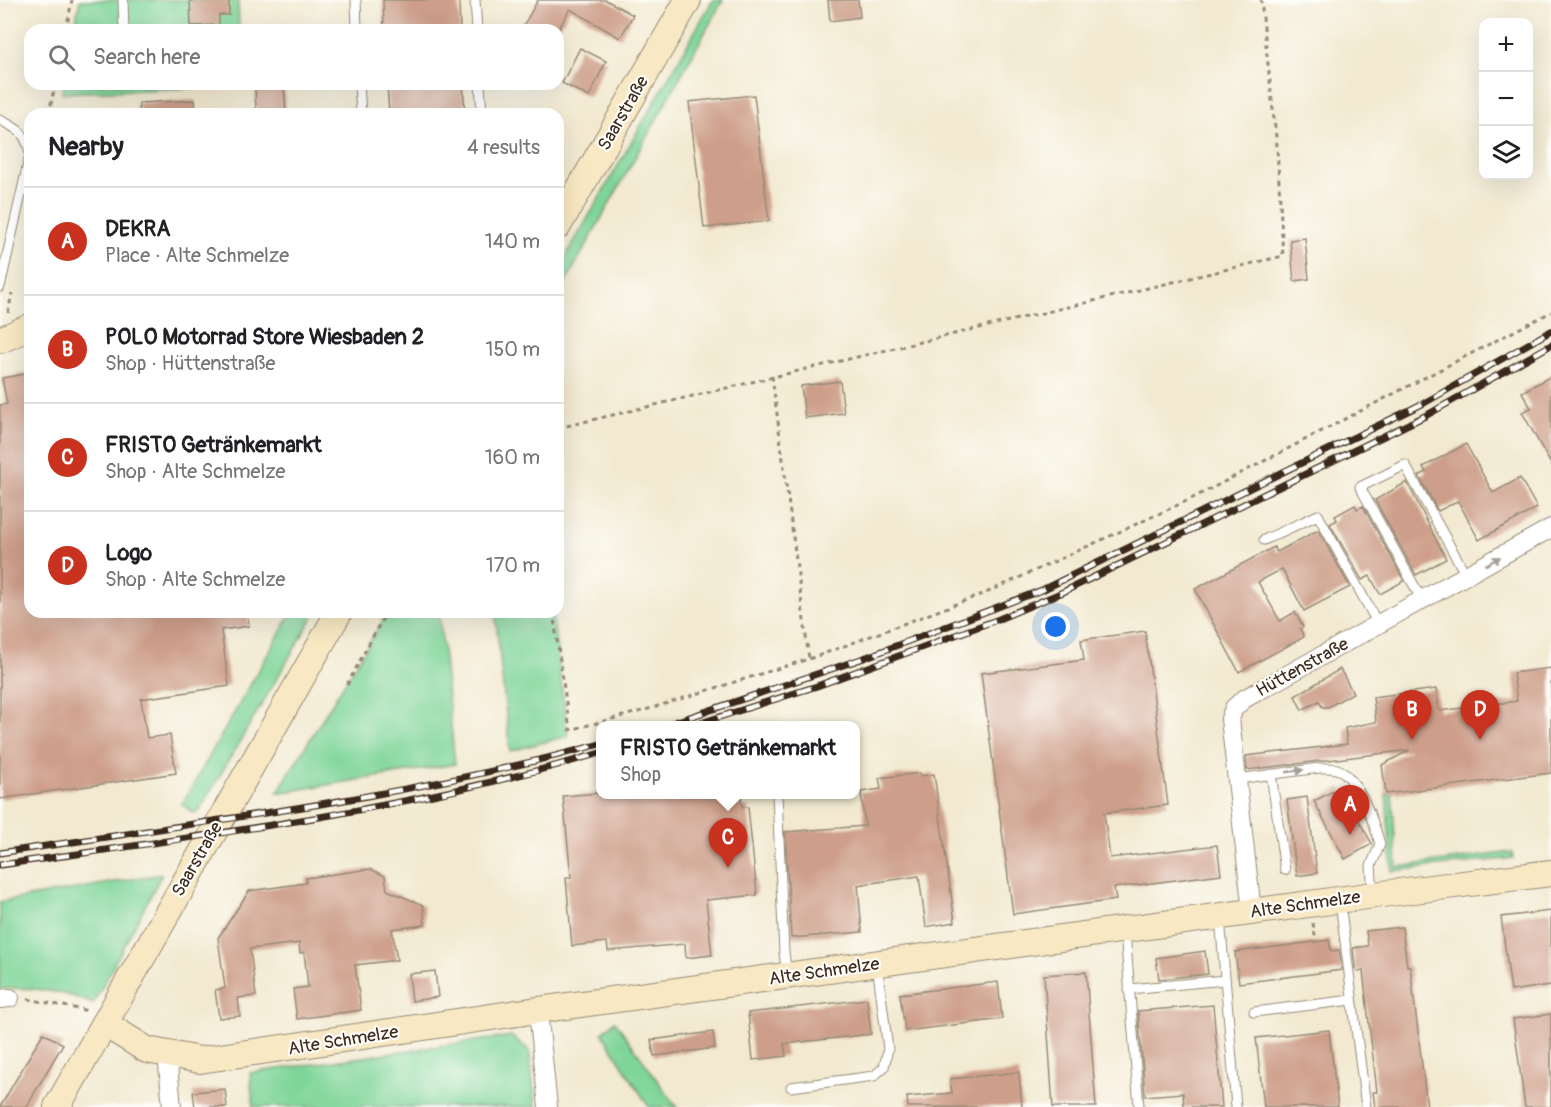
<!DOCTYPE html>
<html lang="en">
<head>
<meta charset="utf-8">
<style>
  :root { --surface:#fff; --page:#f6f6f6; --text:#202124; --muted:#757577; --line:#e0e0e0; --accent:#c8321e }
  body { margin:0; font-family:Pangolin,sans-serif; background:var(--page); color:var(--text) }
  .controls { position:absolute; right:18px; top:18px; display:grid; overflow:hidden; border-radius:12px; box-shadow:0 6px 24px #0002 }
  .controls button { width:54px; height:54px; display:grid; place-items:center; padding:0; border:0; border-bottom:2px solid var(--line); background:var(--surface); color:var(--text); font:30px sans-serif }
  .you { position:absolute; left:1056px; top:627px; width:21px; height:21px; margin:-15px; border:4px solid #fff; border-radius:50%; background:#1a73e8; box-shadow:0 0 0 9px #1a73e833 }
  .badge { display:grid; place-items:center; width:39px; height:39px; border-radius:50%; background:var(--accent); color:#fff; font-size:20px; font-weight:700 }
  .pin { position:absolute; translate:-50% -50px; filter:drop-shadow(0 2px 3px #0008) }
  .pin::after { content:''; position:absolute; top:32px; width:21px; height:18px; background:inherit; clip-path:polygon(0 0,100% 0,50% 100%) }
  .popup { position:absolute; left:596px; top:721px; width:264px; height:78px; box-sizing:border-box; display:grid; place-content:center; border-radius:12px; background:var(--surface); filter:drop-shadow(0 2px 4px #0005); font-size:20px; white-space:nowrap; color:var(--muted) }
  .popup b { font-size:22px; color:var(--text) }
  .popup::after { content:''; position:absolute; left:50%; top:100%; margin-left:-12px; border:12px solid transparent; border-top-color:var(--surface) }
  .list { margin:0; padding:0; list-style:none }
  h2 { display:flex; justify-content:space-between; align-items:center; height:78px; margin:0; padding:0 24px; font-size:26px }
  h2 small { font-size:20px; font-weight:400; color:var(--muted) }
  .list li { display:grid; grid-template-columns:39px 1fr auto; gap:18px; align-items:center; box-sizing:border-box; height:108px; padding:0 24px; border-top:2px solid var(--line) }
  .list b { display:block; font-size:22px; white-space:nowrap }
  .list p { margin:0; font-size:20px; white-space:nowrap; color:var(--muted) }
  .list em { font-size:20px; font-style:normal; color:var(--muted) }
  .icon { flex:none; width:33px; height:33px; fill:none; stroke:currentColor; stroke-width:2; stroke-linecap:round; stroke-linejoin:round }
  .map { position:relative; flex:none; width:1551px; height:1107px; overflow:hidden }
  .search { position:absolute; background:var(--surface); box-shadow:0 6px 24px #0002; left:24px; top:24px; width:540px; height:66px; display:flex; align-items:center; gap:15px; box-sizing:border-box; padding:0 21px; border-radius:18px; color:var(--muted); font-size:22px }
  .panel { position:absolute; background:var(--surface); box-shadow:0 6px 24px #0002; left:24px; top:108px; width:540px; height:510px; border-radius:18px }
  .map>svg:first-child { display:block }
  .green { fill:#7fd599; stroke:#5d805c; stroke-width:1.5 }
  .building { fill:#cd9e89 }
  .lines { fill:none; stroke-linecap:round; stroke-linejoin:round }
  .lane-casing { stroke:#968a77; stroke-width:11 }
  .street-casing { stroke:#968a77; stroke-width:20 }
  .secondary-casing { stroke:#968a77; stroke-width:28 }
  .path { stroke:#968a77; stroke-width:3; stroke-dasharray:4.5 4.5; stroke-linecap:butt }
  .lane { stroke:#fff; stroke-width:9 }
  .street { stroke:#fff; stroke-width:18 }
  .secondary { stroke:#f8e8c3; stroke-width:26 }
  .rail-casing { stroke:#3b2a1e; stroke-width:7 }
  .rail { stroke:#fdfcf7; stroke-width:4.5; stroke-dasharray:14; stroke-linecap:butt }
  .oneway { fill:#a79f9a }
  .labels { text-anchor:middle; stroke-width:4.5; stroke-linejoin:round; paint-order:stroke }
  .street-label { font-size:18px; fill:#3b2a1e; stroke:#fdfcf7 }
</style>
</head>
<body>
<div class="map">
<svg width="1551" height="1107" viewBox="0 0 1551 1107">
  <rect width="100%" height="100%" fill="#fdfcf7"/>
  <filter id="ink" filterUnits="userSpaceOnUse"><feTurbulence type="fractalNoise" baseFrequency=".0167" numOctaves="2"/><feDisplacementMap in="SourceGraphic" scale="12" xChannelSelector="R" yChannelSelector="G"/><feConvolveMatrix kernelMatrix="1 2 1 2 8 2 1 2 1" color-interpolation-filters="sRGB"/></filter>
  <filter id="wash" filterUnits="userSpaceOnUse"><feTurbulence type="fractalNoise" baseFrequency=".008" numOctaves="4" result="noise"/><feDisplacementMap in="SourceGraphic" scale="24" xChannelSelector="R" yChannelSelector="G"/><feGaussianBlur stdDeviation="1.35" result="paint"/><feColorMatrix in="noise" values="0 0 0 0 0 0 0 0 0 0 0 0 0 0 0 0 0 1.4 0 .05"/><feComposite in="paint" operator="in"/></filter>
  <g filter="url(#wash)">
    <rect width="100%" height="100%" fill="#f2e9d0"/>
    <g class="green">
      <polygon points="80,0 238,0 239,30 74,30"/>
      <polygon points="713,0 723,0 558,296 558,270"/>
      <polygon points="64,84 242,84 242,86 62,93"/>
      <polygon points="292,612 310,612 313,617 199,811 193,813 182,804"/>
      <polygon points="388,612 439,612 455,764 277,793"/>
      <polygon points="495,612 552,612 568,736 510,751"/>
      <polygon points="1392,793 1397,867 1512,852 1513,858 1392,871 1386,794"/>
      <path d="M162,874L93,1004C63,991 32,986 0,989V902Z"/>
      <polygon points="615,1021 672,1101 677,1107 649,1107 602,1033"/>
      <polygon points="511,1036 529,1050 536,1107 253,1107 250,1073"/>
    </g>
    <g id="blocks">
      <g class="building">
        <polygon points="229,0 229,15 219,15 219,25 191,26 190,1"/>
        <polygon points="383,0 459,0 460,30 384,30"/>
        <polygon points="538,0 606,0 633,15 620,38 570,9 558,30 521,30"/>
        <polygon points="828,0 858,0 860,17 830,21"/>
        <polygon points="580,48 606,61 589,97 562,83"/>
        <polygon points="255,84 284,84 286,114 256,114"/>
        <polygon points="387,84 463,84 465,114 389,114"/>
        <polygon points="754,95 769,221 704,228 689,102"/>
        <polygon points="195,100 196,114 139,114 139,103"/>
        <polygon points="1305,238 1309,279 1294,281 1290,240"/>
        <polygon points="30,373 30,612 247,612 249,626 221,630 229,686 141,699 147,738 170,735 176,773 0,799 0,405 7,404 2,378"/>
        <polygon points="1551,376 1551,464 1522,412 1531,408 1522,392"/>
        <polygon points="840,381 844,413 805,418 801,386"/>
        <polygon points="1466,444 1493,493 1520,478 1537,508 1479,540 1458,501 1438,511 1419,476 1426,472 1423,467"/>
        <polygon points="1407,482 1446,559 1416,575 1375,500"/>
        <polygon points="1355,505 1357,509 1363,506 1404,581 1380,594 1370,576 1362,580 1330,524 1337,520 1335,516"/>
        <polygon points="1318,530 1350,587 1304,611 1282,569 1258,582 1280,621 1295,612 1303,627 1300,629 1304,637 1239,672 1195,589 1274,547 1277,552"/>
        <polygon points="1145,631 1168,805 1104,813 1110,858 1217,845 1221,874 1114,888 1116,900 1013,914 981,673 1084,660 1081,640"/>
        <polygon points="1551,668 1551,773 1386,794 1382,765 1410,750 1247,770 1246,756 1347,744 1345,728 1376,722 1373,697 1436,689 1439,711 1517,701 1513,673"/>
        <polygon points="1340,669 1353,693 1328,707 1322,707 1319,701 1302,710 1295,696"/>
        <polygon points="920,773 920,776 934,774 955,922 926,927 919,876 858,885 862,932 791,938 785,832 865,826 861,792 881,789 879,778"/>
        <polygon points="1341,787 1372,844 1345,859 1314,801"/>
        <polygon points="600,793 741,795 742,807 748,807 757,895 706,900 712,955 686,958 685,944 608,951 607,942 572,946 566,878 571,877 563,796"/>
        <polygon points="1307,797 1317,873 1297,876 1287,800"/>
        <polygon points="370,869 385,876 387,890 423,905 425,925 392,929 397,960 355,965 361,1010 297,1019 293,989 308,987 304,952 300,953 299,943 250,949 256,996 238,998 240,1016 219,1018 215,990 225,988 218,938 249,891 306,883 306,878"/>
        <polygon points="1551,911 1551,985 1511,991 1501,917"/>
        <polygon points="1402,927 1407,966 1410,966 1427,1107 1375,1107 1373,1092 1377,1092 1363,971 1358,972 1355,968 1353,948 1368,946 1366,931"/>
        <polygon points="1329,940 1331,951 1339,950 1342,970 1239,983 1235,952"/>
        <polygon points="1205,951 1208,974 1159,979 1156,958"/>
        <polygon points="435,971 438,997 412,1001 409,974"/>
        <polygon points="1086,972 1096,1107 1053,1107 1044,975"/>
        <polygon points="998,982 1002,1019 905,1031 900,994"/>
        <polygon points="867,999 871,1034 784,1044 786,1056 753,1060 748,1013"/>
        <polygon points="1213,1005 1222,1107 1184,1107 1183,1093 1145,1096 1138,1011"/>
        <polygon points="1551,1014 1551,1107 1525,1107 1513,1019"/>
        <polygon points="1329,1030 1338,1107 1264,1107 1256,1038"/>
        <polygon points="713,1032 715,1048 654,1056 651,1040"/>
        <polygon points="43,1033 63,1044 36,1090 27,1107 0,1107"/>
        <polygon points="1019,1072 1022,1107 908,1107 907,1097 952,1093 950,1079"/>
        <polygon points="225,1089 227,1107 195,1107 193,1092"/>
      </g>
    </g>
  </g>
  <g filter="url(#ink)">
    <use href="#blocks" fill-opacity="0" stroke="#968a77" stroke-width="1.5"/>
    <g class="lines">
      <defs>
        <g id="lane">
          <polyline points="123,0 124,30"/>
          <polyline points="356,0 357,30"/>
          <polyline points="475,0 477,30"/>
          <polyline points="359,84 361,114"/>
          <polyline points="480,84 482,114"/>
          <path d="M0,120C19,129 27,134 30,155L0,287"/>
          <polyline points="1264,540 1318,515 1378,624"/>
          <polyline points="1422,600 1360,487 1405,465 1466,575"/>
          <polyline points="1271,774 1285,870"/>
          <path d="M1237,779L1320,768C1328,768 1337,767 1343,772C1361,786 1374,823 1380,844L1371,866L1373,892"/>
          <polyline points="777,794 784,953 787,974"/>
          <polyline points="1340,902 1366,1107"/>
          <polyline points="1220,918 1236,1107"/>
          <polyline points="1125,932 1139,1107"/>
          <polyline points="1129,989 1225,980"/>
          <polyline points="1254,1012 1352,1000"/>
          <polyline points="791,1087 874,1076 884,1067 888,1049 877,964"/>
        </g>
        <g id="street">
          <polyline points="1252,911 1230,719 1234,708 1244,699 1551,528"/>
          <polyline points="0,999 10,998"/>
          <polyline points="538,1010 548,1107"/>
          <polyline points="167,1055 172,1107"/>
        </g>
        <g id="secondary">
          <polyline points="558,226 688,0"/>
          <polyline points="0,340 30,327"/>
          <polyline points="105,1024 147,1050 200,1060 538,1010 1374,895 1551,873"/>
          <polyline points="57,1107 339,612"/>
        </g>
      </defs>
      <use href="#lane" class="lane-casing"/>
      <use href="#street" class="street-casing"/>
      <use href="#secondary" class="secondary-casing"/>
      <g class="path">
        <polyline points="66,30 72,0"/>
        <polyline points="49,114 55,84"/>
        <polyline points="8,313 12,293"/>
        <polyline points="772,376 809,659"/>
        <polyline points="558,428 1283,256 1277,146 1261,0"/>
        <polyline points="553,612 570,730 642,711 815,657 988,592 1191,499 1551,312"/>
        <polyline points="347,685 386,612"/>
        <polyline points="1313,923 1316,942"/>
        <polyline points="28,999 89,1011"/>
      </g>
      <use href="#lane" class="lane"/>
      <use href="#street" class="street"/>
      <use href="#secondary" class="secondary"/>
      <defs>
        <g id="rail">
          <polyline points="663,726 864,658 1042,590 1426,402 1551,331"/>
          <polyline points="691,726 817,686 999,619 1063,592 1427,415 1551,345"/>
          <path d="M0,853C199,822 407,798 600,744"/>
          <path d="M0,865C201,836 406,811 600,753"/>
        </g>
      </defs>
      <use href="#rail" class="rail-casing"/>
      <use href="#rail" class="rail"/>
    </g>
    <defs><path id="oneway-solid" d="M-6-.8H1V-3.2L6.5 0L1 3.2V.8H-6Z" transform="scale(1.5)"/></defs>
    <g class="oneway">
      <use href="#oneway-solid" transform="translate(1493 561) rotate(-29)"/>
      <use href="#oneway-solid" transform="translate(1295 771) rotate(-8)"/>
    </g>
  </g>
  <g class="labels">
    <g class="street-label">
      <text transform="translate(623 113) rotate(-60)" y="6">Saarstraße</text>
      <text transform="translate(1302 667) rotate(-29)" y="6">Hüttenstraße</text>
      <text transform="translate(197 859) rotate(-60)" y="6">Saarstraße</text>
      <text transform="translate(1305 904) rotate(-8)" y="6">Alte Schmelze</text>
      <text transform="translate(824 971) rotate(-8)" y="6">Alte Schmelze</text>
      <text transform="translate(343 1040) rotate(-9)" y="6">Alte Schmelze</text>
    </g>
  </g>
</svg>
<div class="controls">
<button>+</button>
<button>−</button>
<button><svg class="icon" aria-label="layers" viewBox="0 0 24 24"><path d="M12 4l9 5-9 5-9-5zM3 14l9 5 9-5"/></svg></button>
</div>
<div class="you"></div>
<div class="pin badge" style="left:1350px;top:835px">A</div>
<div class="pin badge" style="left:1412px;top:740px">B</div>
<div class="pin badge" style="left:728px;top:868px">C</div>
<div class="popup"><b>FRISTO Getränkemarkt</b>Shop</div>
<div class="pin badge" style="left:1480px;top:740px">D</div>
<div class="search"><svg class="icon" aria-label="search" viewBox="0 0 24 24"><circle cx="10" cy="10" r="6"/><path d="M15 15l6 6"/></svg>Search here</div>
<section class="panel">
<h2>Nearby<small>4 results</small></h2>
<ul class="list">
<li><span class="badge">A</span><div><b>DEKRA</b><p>Place · Alte Schmelze</p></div><em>140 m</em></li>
<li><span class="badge">B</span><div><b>POLO Motorrad Store Wiesbaden 2</b><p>Shop · Hüttenstraße</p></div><em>150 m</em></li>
<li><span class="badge">C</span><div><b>FRISTO Getränkemarkt</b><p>Shop · Alte Schmelze</p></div><em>160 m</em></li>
<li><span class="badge">D</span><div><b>Logo</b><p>Shop · Alte Schmelze</p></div><em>170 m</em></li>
</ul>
</section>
</div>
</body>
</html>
